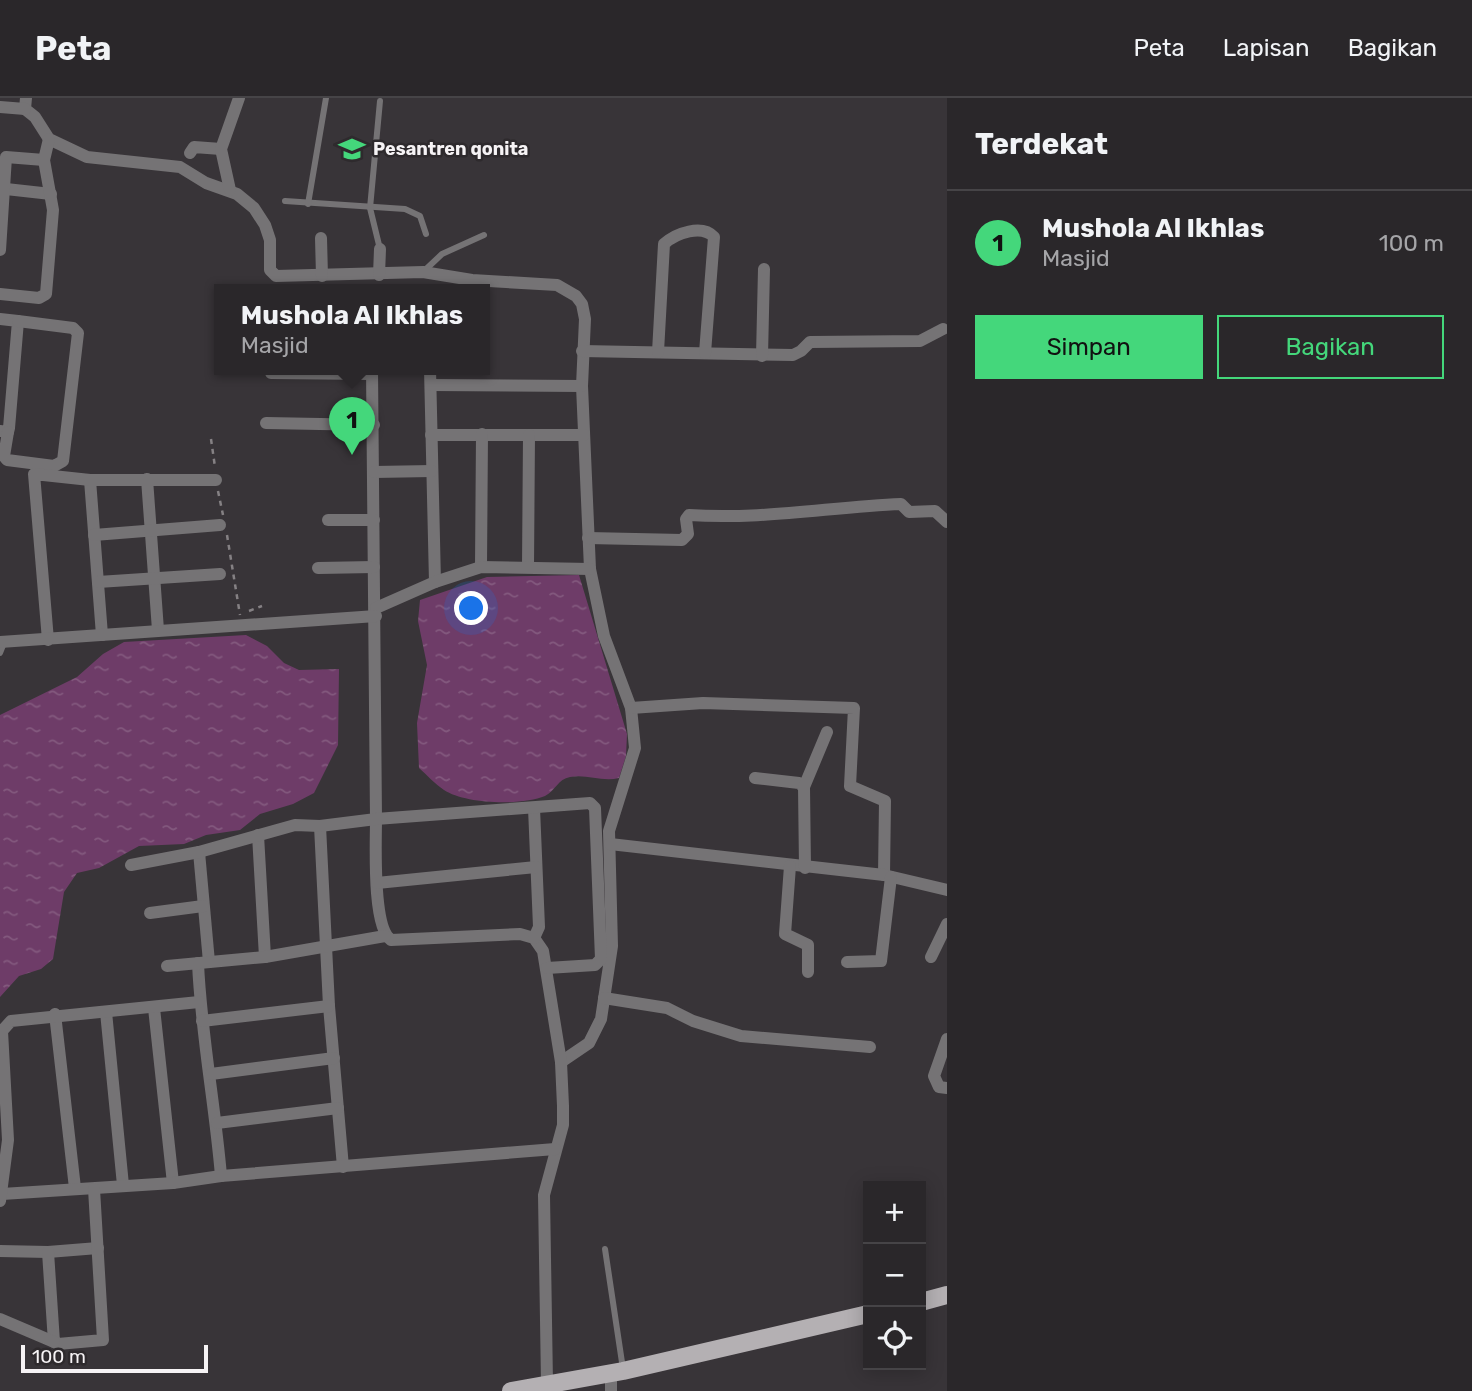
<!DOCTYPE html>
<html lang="id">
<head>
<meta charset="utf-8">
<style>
  :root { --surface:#2a272a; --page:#363336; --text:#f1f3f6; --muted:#a5a5a8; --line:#464447; --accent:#44d77b }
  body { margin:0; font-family:Rubik,sans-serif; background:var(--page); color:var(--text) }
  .controls { position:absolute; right:21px; bottom:21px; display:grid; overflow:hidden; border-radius:0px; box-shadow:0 4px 18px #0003 }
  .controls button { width:63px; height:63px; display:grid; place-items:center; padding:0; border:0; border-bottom:2px solid var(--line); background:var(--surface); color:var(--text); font:35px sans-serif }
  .scale { position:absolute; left:21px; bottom:18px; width:187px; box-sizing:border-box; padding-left:7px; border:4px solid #f6f3f5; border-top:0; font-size:19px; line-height:24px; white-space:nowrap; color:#f6f3f5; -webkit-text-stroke:5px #2e2a2d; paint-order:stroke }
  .you { position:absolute; left:472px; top:511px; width:24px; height:24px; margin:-18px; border:5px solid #fff; border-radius:50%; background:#1a73e8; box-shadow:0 0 0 10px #1a73e833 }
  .badge { display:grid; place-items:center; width:46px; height:46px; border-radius:50%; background:var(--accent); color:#111; font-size:23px; font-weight:700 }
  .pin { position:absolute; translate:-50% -58px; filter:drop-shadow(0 2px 4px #0008) }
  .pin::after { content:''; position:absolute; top:37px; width:24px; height:21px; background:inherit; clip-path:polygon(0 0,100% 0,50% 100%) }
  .popup { position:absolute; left:214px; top:186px; width:276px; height:91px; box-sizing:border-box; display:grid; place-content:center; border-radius:0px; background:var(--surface); filter:drop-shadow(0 2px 5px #0005); font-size:23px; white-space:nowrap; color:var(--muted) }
  .popup b { font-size:26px; color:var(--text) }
  .popup::after { content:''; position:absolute; left:50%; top:100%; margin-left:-14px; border:14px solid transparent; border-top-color:var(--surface) }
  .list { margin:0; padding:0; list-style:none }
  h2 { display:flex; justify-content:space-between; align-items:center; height:91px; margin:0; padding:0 28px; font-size:30px }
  h2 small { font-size:23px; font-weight:400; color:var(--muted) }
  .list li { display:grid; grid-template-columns:46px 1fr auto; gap:21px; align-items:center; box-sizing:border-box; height:105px; padding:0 28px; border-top:2px solid var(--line) }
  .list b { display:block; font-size:26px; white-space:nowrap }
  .list p { margin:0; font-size:23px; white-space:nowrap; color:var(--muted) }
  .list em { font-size:23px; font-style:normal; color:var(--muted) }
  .actions { display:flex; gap:14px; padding:21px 28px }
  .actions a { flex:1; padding:16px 0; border:2px solid var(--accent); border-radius:0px; text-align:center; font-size:24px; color:var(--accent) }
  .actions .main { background:var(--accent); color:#111 }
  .icon { flex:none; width:38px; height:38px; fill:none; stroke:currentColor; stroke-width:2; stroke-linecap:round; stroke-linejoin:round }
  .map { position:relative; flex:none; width:947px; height:1293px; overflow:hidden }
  header { display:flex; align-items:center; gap:42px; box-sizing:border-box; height:98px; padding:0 35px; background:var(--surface); border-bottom:2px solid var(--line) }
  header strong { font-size:33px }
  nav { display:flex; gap:38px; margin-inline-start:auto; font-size:24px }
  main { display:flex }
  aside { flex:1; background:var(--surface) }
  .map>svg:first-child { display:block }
  .water { fill:url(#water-ripples) }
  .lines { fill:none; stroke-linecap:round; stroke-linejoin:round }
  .path { stroke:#858184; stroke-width:2.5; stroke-dasharray:5 5; stroke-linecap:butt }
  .service { stroke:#757375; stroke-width:6 }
  .minor { stroke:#757375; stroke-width:12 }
  .primary { stroke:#b4b0b3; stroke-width:18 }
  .labels { text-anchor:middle; stroke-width:5; stroke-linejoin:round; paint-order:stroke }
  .poi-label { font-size:18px; font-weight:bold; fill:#f6f3f5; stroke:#2e2a2d; text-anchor:start }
</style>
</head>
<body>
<header>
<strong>Peta</strong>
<nav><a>Peta</a><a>Lapisan</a><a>Bagikan</a></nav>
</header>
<main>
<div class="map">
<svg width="947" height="1293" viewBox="0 0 947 1293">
  <defs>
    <pattern id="water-ripples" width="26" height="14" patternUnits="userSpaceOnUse" patternTransform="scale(1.75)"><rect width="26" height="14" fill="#6e3c68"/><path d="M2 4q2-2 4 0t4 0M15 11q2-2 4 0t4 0" fill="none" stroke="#83597e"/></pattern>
  </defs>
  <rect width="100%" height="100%" fill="#383438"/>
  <g class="water">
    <path d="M579,477L627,636L626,658L619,680C602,684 587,676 570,679C558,681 555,693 545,698C521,708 465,706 444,692C435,686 427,677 419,670L417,625L427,567L418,523L420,502L487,479Z"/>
    <polygon points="246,537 267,548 284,565 299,572 339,571 338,647 314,695 293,706 260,716 240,732 206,737 184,746 139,748 99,770 77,775 64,794 53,861 41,871 19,878 0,899 0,617 77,579 103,556 124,544"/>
  </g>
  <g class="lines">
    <g class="path">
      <polyline points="211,341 215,369"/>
      <polyline points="218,393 223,417"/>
      <polyline points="227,437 240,517"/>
      <polyline points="249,513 262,508"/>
    </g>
    <g class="service">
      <polyline points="285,103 405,111 420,118 426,136"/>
      <polyline points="308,106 326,0"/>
      <polyline points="380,151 370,110 380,3"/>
      <polyline points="424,173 442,156 484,137"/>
      <polyline points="0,555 4,545"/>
      <polyline points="605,1151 623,1271"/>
    </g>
    <g class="minor">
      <polyline points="26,0 25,11 35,19 49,41 87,59 180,69 206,85 237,96 254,110 265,127 270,142 270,172 276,178 423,174 472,182 557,187 576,198 582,206 585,221 582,288 590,471 604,538 631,610 635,650 609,733 612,848 601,921 589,945 561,964"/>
      <polyline points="0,9 25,11"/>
      <polyline points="190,55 194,49 221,51"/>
      <polyline points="6,91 51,96"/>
      <polyline points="230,92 221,51 239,0"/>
      <polyline points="321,140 322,178"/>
      <polyline points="0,152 6,59 44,62"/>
      <polyline points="379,177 380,151"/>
      <polyline points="0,196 39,200 46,196 53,112 44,62 49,41"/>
      <polyline points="0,221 18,223 9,330 8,334 0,333"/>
      <polyline points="582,253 793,257 801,253 810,244 920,243 943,231"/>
      <path d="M658,254L664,146C676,135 702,126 714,139L705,255"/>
      <polyline points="762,258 764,171"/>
      <path d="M372,271L376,721C376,745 372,829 391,842L520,836L534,840L543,853L561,964L563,1008V1027L544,1097L547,1285"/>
      <polyline points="430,271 435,484"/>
      <polyline points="271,275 372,276"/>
      <polyline points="431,287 582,288"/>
      <polyline points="266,325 374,327"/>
      <polyline points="8,334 4,358 7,362 54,368 63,363 78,235 73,230 18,223"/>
      <polyline points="431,337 584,337"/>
      <polyline points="374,374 432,373"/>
      <polyline points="147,381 158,532"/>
      <polyline points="90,382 102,537"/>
      <polyline points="328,422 374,422"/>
      <polyline points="94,437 220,427"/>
      <path d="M588,440L682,442L688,436L686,421L689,417C760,422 830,409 901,406L909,414L935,413L947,424"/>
      <polyline points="481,469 482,336"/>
      <polyline points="528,469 529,337"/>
      <polyline points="318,470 374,469"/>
      <polyline points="98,484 220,476"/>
      <polyline points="376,510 435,484 481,469 590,471"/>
      <polyline points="48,542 34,376 90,382 216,382"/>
      <polyline points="0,544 376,518"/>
      <polyline points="631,610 703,605 854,610 850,688 885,703 884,777"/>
      <polyline points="755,680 799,685 804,689"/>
      <polyline points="534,710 539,829 534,840"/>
      <polyline points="320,728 329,908 343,1069"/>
      <polyline points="258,737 265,859"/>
      <polyline points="610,746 884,777 947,792"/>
      <polyline points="199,754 209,864"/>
      <polyline points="131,767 199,754 295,727 320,728 376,721 590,705 595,710 601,861 595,867 547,870"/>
      <polyline points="790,768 785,836 808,847 808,874"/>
      <polyline points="805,770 804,689 827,634"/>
      <polyline points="377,785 536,769"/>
      <polyline points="150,815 203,808"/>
      <polyline points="931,859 947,826"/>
      <polyline points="847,864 881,863 891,779"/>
      <path d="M198,865C201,936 215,1006 221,1078"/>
      <polyline points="167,868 265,859 385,838"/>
      <polyline points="604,900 667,910 693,923 741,938 870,949"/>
      <polyline points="154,910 173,1085"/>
      <polyline points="106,914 123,1087"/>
      <polyline points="55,916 75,1090"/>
      <polyline points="202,923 329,908"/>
      <polyline points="947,941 934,978 939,989 947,990"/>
      <polyline points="211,976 334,960"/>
      <polyline points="217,1025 338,1010"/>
      <polyline points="2,1096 173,1085 221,1078 555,1051"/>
      <polyline points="0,1103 8,1042 2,933 11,923 199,904"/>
      <polyline points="0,1153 48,1154 98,1150"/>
      <polyline points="48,1154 54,1244 58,1246 103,1242 94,1091"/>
      <polyline points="0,1221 54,1244"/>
      <polyline points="611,1275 611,1293"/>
    </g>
    <g class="primary">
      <polyline points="921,1204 947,1197"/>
      <polyline points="511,1293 623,1273 868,1216"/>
    </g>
  </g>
  <defs>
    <symbol id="school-bare" viewBox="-9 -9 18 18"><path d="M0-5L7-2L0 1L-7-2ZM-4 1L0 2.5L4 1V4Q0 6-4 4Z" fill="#44d77b" stroke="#2e2a2d" stroke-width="2.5" paint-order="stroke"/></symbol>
  </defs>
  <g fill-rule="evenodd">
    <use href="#school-bare" x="333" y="32" width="38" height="38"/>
  </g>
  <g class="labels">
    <g class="poi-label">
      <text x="373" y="57">Pesantren qonita</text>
    </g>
  </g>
</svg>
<div class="controls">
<button>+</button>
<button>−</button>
<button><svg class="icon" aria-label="locate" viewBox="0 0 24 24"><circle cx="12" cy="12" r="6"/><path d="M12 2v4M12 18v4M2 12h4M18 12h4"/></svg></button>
</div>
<div class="scale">100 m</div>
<div class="you"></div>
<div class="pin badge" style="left:352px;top:357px">1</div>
<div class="popup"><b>Mushola Al Ikhlas</b>Masjid</div>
</div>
<aside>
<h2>Terdekat<small></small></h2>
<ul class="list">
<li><span class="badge">1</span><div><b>Mushola Al Ikhlas</b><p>Masjid</p></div><em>100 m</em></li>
</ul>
<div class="actions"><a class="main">Simpan</a><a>Bagikan</a></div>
</aside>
</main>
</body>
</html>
